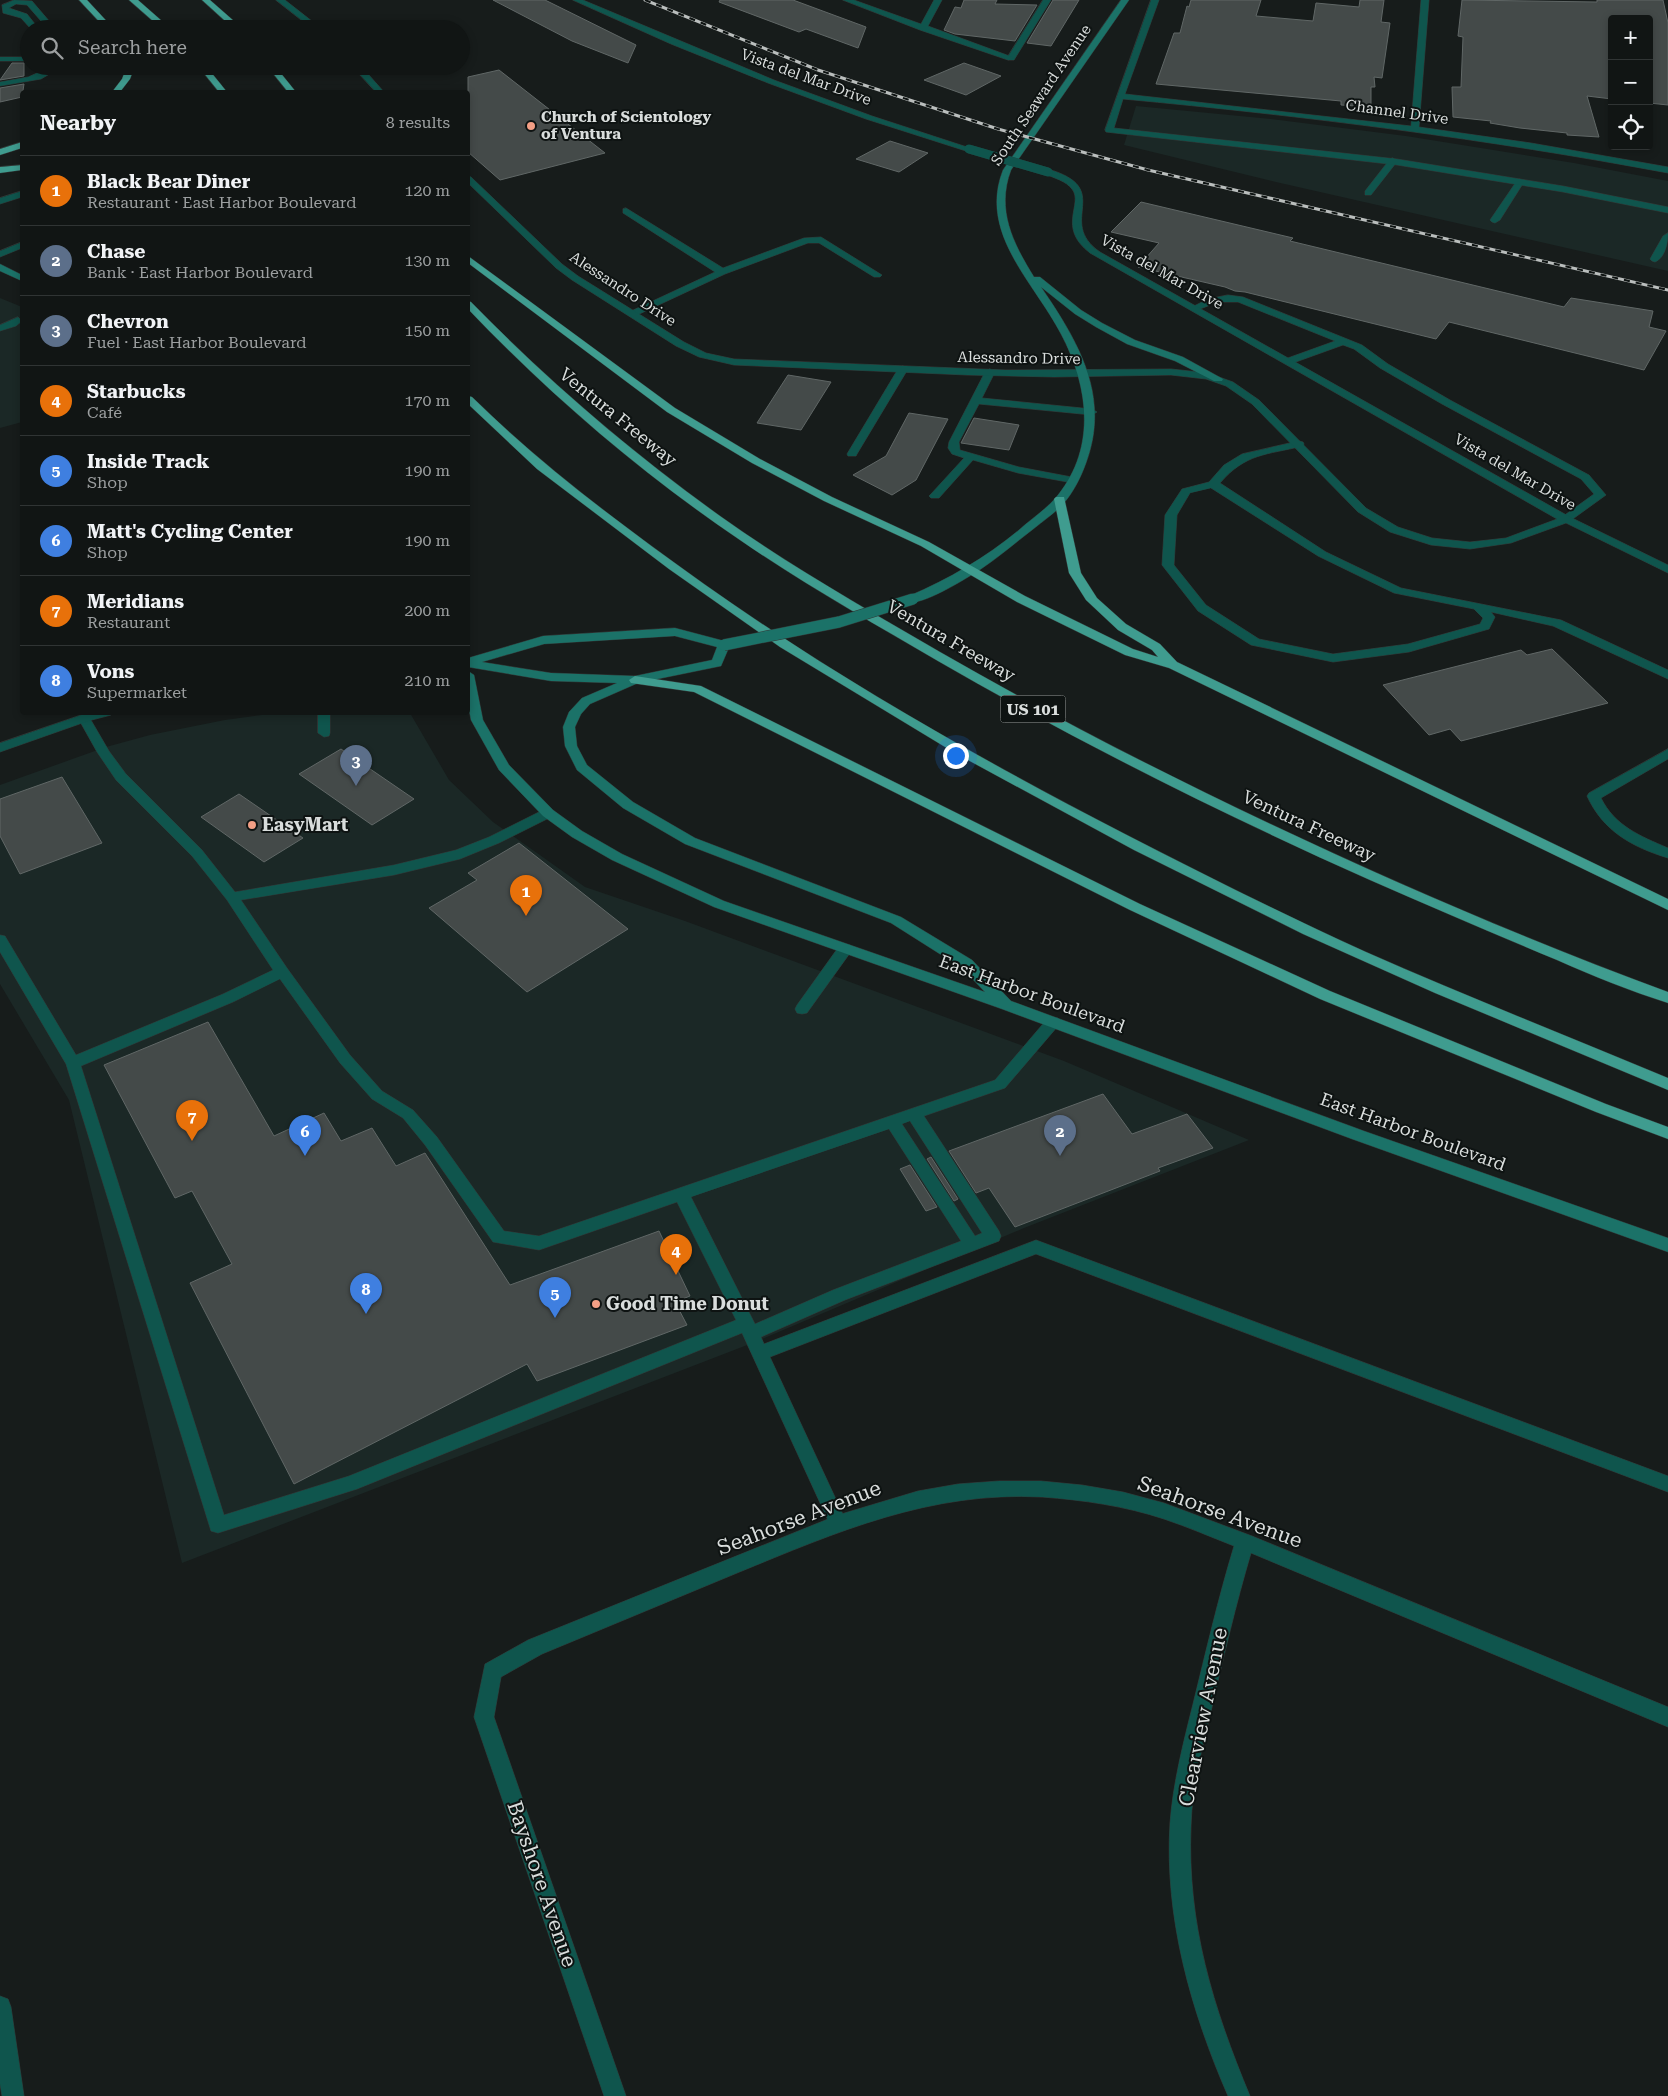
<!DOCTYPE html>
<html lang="en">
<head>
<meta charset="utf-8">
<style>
  :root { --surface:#111514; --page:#1a1e1d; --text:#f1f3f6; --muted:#9c9fa0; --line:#303434; --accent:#7c3aed }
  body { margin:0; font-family:"Roboto Serif",serif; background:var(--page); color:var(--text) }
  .controls { position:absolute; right:15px; top:15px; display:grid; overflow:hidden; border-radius:5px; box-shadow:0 2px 8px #0003 }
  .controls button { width:45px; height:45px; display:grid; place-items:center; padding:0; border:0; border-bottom:1px solid var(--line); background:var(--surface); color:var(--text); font:25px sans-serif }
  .you { position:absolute; left:955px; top:755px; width:18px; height:18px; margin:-12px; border:4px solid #fff; border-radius:50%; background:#1a73e8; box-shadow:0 0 0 8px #1a73e833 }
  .badge { display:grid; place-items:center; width:32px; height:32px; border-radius:50%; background:var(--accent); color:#fff; font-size:16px; font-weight:700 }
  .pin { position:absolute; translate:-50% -41px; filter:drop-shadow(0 1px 2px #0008) }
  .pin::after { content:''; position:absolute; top:26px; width:18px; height:15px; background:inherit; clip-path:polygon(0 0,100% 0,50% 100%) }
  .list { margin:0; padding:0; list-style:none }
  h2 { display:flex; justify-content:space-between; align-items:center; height:65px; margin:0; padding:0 20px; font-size:21px }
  h2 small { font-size:16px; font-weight:400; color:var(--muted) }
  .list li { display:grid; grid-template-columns:32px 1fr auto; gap:15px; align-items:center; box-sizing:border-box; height:70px; padding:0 20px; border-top:1px solid var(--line) }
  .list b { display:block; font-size:19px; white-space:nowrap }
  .list p { margin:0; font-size:16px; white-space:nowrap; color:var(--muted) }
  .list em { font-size:16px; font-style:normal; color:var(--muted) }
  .icon { flex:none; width:28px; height:28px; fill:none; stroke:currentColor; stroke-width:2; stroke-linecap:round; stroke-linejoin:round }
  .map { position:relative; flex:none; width:1668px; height:2096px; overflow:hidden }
  .search { position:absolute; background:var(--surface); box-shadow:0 2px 8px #0003; left:20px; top:20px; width:450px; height:55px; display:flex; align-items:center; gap:12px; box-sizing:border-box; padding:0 18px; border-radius:28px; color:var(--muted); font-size:19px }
  .panel { position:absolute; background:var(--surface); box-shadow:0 2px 8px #0003; left:20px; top:90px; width:450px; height:625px; border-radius:5px }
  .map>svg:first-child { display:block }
  .built { fill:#1b2826 }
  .building { fill:#444a49; stroke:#606766 }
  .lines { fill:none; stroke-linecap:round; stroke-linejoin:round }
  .service-casing { stroke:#323736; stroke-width:1 }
  .minor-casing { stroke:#323736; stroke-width:1 }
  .tertiary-casing { stroke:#323736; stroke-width:1 }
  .secondary-casing { stroke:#323736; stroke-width:1 }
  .motorway-casing { stroke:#323736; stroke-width:1 }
  .service { fill:#0f554d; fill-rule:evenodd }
  .minor { fill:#0f554d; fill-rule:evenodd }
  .tertiary { fill:#0f554d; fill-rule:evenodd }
  .secondary { fill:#1b7268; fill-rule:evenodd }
  .motorway { fill:#3f9c8f; fill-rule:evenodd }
  .rail-casing { stroke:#babebd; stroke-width:3 }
  .rail { stroke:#0e1312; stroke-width:2; stroke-dasharray:6; stroke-linecap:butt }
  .minor-bridge-casing { stroke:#323736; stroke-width:9; stroke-linecap:butt }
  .secondary-bridge-casing { stroke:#323736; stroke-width:12; stroke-linecap:butt }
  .minor-bridge { stroke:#0f554d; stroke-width:9 }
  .secondary-bridge { stroke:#1b7268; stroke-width:11 }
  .poi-dot { fill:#f39f85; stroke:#0e1312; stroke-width:2 }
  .labels { text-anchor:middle; stroke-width:4; stroke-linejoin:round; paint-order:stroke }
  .far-street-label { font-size:15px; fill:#d9dddc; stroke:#0e1312 }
  .far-poi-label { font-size:15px; font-weight:bold; fill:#d9dddc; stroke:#0e1312; text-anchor:start }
  .shield { fill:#0e1312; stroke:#9ca09f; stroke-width:1 }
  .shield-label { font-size:16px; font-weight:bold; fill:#d9dddc }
  .street-label { font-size:18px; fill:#d9dddc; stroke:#0e1312 }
  .poi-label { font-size:18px; font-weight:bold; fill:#d9dddc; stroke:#0e1312; text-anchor:start }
  .near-street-label { font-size:21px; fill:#d9dddc; stroke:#0e1312 }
</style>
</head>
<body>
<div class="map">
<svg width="1668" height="2096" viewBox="0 0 1668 2096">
  <rect width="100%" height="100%" fill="#171c1b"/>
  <g class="built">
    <polygon points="1136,106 1271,119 1406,136 1574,163 1668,181 1668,271 1276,182 1124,145"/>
    <polygon points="0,298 22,307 22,422 0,428"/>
    <polygon points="283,712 410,713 449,780 493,822 585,887 685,921 1064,1061 1249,1140 1024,1228 755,1342 182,1563 69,1100 0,984 0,785 106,747 150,735 225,720"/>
  </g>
  <g class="building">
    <polygon points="493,0 545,0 636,45 628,63 572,41"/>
    <polygon points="720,0 793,0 866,27 858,48 806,29 799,32 719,2"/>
    <polygon points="964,0 997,0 995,4 1037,5 1015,41 955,34 944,30 955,7 961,8"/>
    <polygon points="1053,0 1079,0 1051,46 1027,43"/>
    <polygon points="1191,0 1261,0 1256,16 1313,21 1316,3 1359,7 1360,0 1384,0 1381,22 1390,23 1382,78 1374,77 1375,87 1371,87 1371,107 1341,105 1341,101 1156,84 1174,33 1180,33 1187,6 1189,7"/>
    <polygon points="1462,0 1597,2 1597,0 1663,0 1668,23 1668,105 1649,103 1649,19 1612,19 1612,99 1587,96 1599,137 1567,135 1567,133 1520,128 1490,123 1491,121 1453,117 1452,87 1461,87 1463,37 1458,36"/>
    <polygon points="12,63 24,63 24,76 0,80"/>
    <polygon points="964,63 1001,76 966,95 924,80"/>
    <polygon points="499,70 605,153 500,180 468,152 468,77"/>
    <polygon points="24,84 22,97 0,102 0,88"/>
    <polygon points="890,141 928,153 899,172 856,159"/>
    <polygon points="1141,202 1293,238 1290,241 1564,307 1571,298 1653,311 1649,327 1666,331 1644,370 1449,322 1436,339 1245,292 1235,291 1225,287 1138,267 1159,243 1111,232"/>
    <polygon points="788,375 831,382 801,430 757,423"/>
    <polygon points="909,413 948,419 916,480 892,495 853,475 886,456"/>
    <polygon points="974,418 1019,425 1009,450 961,443"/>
    <polygon points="1552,649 1608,703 1461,741 1450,729 1429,735 1383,685 1521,650 1527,655"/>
    <polygon points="341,749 414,799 372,825 299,774"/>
    <polygon points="62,777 102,843 20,874 0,836 0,799"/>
    <polygon points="239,794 303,838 264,862 201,817"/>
    <polygon points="519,843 628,929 527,992 429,908 477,880 468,873"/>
    <polygon points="208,1022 274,1136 324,1113 341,1141 372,1128 396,1166 425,1153 510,1285 659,1231 690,1296 675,1302 687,1325 537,1381 527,1364 294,1484 190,1283 232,1264 192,1191 175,1198 104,1065"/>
    <polygon points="1103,1094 1132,1134 1187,1114 1213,1148 1158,1168 1160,1171 1015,1227 989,1188 976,1193 949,1151"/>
    <polygon points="931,1157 958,1199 954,1201 927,1159"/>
    <polygon points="910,1165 937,1207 926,1211 900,1169"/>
  </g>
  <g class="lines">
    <defs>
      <g id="service">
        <polygon points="14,0 32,1 56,29 48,29 27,5 16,4 9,8 27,14 39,29 31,29 21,18 3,13 2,5"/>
        <polygon points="1043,0 1051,0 1014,60 1008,60 1007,58"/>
        <rect x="0" y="57" width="29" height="4"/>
        <polygon points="53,66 63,66 41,79 0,86 0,82 28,77"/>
        <polygon points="1393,158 1397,161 1396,163 1371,195 1365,195 1365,191 1390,159"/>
        <polygon points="1520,179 1524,182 1500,220 1495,223 1492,222 1490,220 1516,182"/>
        <polygon points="22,191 22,197 0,204 0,198"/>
        <polygon points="626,208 723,268 804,238 821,237 882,275 880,277 874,277 819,243 808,243 725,274 635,316 629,316 629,312 715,272 623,213 623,209"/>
        <path d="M1668,233C1668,243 1665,258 1655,262L1652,261L1650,259L1663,236Z"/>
        <polygon points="22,242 22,248 0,257 0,251"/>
        <polygon points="1228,295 1243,297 1362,345 1388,364 1450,400 1589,475 1606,495 1570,521 1562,521 1560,519 1562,517 1594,494 1581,479 1442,404 1380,368 1354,349 1343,345 1293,363 1285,363 1285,359 1335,341 1238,302 1218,302 1195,311 1190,308 1208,299"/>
        <polygon points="18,317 22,321 16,326 0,331 0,325"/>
        <polygon points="903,366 908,369 857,454 856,456 848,456 847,454 898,369"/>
        <polygon points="990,369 995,372 982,398 1092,409 1097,412 1092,415 979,404 959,442 960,450 1019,467 1077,478 1078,480 1077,482 1073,483 1018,473 973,460 939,498 931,498 929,496 931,494 964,458 952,454 948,448 949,442 985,372"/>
        <path d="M1299,441L1303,442L1304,444L1303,446C1266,455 1246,453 1220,483L1326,552L1401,588L1561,620L1668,670V679L1553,626L1491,612L1495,617L1489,629L1409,652L1333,662L1251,645L1198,611L1162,565L1165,515L1182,489L1209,482L1224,465L1242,454ZM1211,488L1318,556L1394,593L1474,609L1483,618L1480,624L1408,644L1333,654L1259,639L1206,605L1174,565L1177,515L1190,493Z"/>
        <polygon points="318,712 330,712 330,733 329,736 324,737 318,733"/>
        <path d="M84,714L88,715L109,751L126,774L202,850L235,892L394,865L456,850L489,837L543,810H553L555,813L553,816L499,843L460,859L394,875L241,900L287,968L350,1055L382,1091L413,1110L437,1137L504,1231L539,1236L995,1080L1048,1018L1053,1017L1058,1018L1060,1022L1058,1026L1005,1088L924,1116L999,1231L1001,1236L999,1241L845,1300L761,1337L764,1344L1036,1240L1668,1476V1492L1036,1254L770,1357L847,1523L844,1529L838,1531L832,1529L742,1333L357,1489L218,1533L211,1531L66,1064L0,952V935L5,936L76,1055L223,994L273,970L227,900L192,856L116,780L97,752L78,718ZM280,979L340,1063L372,1099L403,1118L425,1145L493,1242L539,1250L677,1202L736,1320L349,1476L224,1515L81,1066L233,1002ZM910,1121L982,1233L975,1236L902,1124ZM889,1129L961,1241L833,1290L755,1324L691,1197Z"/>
        <path d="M1668,749V759L1601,798C1615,826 1640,836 1668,848V858C1632,847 1603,831 1587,796L1589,793Z"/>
        <polygon points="845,944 850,945 852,949 850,953 807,1013 802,1014 797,1013 795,1009 797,1005 840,945"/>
      </g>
      <g id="minor">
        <polygon points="276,0 285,0 322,29 313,29"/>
        <polygon points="573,0 583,0 774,80 872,116 973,149 966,151 866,119 768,83 671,44"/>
        <polygon points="843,0 854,0 921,24 934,0 942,0 928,26 1015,58 1008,60 920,30"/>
        <path d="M1151,0H1159L1125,94L1411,126L1421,0H1429L1419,127L1531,143L1668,167V173C1487,139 1306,116 1123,99L1114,128L1397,159L1563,186L1668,207V213L1563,192L1397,165L1106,132L1105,130Z"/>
        <polygon points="352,66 361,66 384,92 376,92"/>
        <path d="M1048,169C1116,189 1055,221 1100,252L1570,517L1668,565V573L1566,523L1511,543L1470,549L1431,545L1390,532L1358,512L1252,404L1226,386L1206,379L1171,375L1054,377L967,375L734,365L699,357L676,346L572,280L556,268L468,183V176L471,177L562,264L578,276L684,342L706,353L734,359L1006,370L1171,369L1208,373L1233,382L1259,400L1366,508L1398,527L1432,538L1470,542L1506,538L1557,519L1090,253C1056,227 1084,204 1072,189C1066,181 1054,178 1045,174L1044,172Z"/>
        <path d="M999,1481H1041L1082,1485L1123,1492L1164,1503L1252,1536L1668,1707V1727L1251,1553C1236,1604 1224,1655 1212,1707C1203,1746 1192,1785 1191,1826C1187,1924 1213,2007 1250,2096H1228C1191,2011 1164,1917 1170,1823C1173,1783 1183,1744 1193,1704C1206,1651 1218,1599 1234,1546C1211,1537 1188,1527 1164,1519C1125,1506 1083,1500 1042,1497C930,1491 837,1532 737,1573C672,1600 607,1627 542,1654L501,1677L494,1717L626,2096H604L474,1717L485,1664L528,1640L838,1515L918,1491L958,1484Z"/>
      </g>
      <g id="tertiary">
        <polygon points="90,712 113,712 111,715 88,721 0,752 0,743"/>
        <polygon points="0,1996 8,1999 11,2007 24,2096 2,2096 0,2084"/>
      </g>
      <g id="secondary">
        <path d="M1121,0H1129L1011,170C996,210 1013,243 1034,277H1040L1081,310L1102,323L1135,340L1183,357L1223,379L1222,381H1214L1175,361L1127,344L1096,327L1075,314L1041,287C1078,341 1111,396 1086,463C1081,477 1074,491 1064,503C1055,513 1043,521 1032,530C1015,543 999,557 981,569C967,578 924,605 909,602L907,599L909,596C949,579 985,558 1019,530C1032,518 1047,509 1058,495C1097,446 1088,385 1061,334C1034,282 978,233 1003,170Z"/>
        <polygon points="0,264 22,275 22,281 0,271"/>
        <path d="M675,628L728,642L730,645L721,666L638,683L590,704L581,714L575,727L577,746L587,765L633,802L695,838L901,917L972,960L1011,1001L1364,1131L1668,1238V1252L1352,1139L1002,1009L714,907L612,860L572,837L543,816L499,770L471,720L468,704V671L474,675L483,720L509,765L553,810L582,831L622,854L724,901L985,992L962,968L891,923L685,844L623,808L577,770L565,746L563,727L569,712L582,698L617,683L551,681L468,667V658L543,636ZM675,636L717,647L712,660L635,676L551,673L482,662L544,644Z"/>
      </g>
      <g id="motorway">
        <polygon points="79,0 87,0 114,29 106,29"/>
        <polygon points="129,0 138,0 171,29 162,29"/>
        <polygon points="202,0 210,0 243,29 234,29"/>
        <polygon points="127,66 135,66 130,79 120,92 112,92 122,79"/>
        <polygon points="198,66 206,66 227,92 219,92"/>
        <polygon points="267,66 275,66 296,92 288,92"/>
        <polygon points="22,142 22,148 0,155 0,149"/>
        <polygon points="22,165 22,170 0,173 0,167"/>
        <polygon points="468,256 675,408 760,459 832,497 929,542 1025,596 1133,649 1158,657 1152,650 1118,630 1086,600 1069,573 1054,499 1056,497 1064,497 1081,573 1097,598 1126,624 1160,644 1177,662 1668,899 1668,910 1169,668 1125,655 1017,602 921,546 824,501 752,463 667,412 468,263"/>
        <path d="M468,301L471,302C548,381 631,452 720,516C790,566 866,609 940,652C1027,702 1116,749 1206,793C1356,866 1511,934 1668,992V1003C1630,991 1593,976 1557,960C1494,934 1432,907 1370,880C1222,814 1078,742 938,661C871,622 804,584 740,540C641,473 550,395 468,309Z"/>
        <path d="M468,396L472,397C543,467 623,526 704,584C837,678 978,758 1123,833C1203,874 1284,915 1366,952C1466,996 1567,1036 1668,1078V1090L1435,993L1303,934L1134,850L955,753L780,647L669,569L537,469L468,404Z"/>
        <polygon points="635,676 701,686 1140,904 1330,991 1606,1104 1668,1127 1668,1139 1596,1112 1320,999 1130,910 694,692 631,683 629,680"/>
      </g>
    </defs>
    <use href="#service" class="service-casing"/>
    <use href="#minor" class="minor-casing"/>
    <use href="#tertiary" class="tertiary-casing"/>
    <use href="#secondary" class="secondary-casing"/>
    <use href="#motorway" class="motorway-casing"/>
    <use href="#service" class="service"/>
    <use href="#minor" class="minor"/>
    <use href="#tertiary" class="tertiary"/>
    <use href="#secondary" class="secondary"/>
    <use href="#motorway" class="motorway"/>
    <defs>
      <polyline id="rail" points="645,0 818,70 998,129 1148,170 1668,290"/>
    </defs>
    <use href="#rail" class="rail-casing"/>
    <use href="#rail" class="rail"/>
    <defs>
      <polyline id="minor-bridge" points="969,149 1048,172"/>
      <polyline id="secondary-bridge" points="724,645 839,622 913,599"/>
    </defs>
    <use href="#minor-bridge" class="minor-bridge-casing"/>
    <use href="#secondary-bridge" class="secondary-bridge-casing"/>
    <use href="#minor-bridge" class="minor-bridge"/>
    <use href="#secondary-bridge" class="secondary-bridge"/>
  </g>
  <g class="poi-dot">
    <circle cx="531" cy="126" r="5"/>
    <circle cx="252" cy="825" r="5"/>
    <circle cx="596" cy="1304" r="5"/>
  </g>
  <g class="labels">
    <g class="far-street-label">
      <text transform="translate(806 77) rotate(20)" y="5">Vista del Mar Drive</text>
      <text transform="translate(1041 95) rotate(-56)" y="5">South Seaward Avenue</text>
      <text transform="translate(1397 112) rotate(8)" y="5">Channel Drive</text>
      <text transform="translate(1162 272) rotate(29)" y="5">Vista del Mar Drive</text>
      <text transform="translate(623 289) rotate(33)" y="5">Alessandro Drive</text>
      <text transform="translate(1019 358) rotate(1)" y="5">Alessandro Drive</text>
      <text transform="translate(1515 472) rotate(30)" y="5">Vista del Mar Drive</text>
    </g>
    <g class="far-poi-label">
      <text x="541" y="122">Church of Scientology<tspan x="541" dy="17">of Ventura</tspan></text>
    </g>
    <rect class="shield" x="1000.5" y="695.5" width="65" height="27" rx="4"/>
    <g class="shield-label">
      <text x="1033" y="715">US 101</text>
    </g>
    <g class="street-label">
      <text transform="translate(618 417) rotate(39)" y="6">Ventura Freeway</text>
      <text transform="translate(951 641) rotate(30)" y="6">Ventura Freeway</text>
      <text transform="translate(1309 826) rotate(25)" y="6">Ventura Freeway</text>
      <text transform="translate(1032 994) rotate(20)" y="6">East Harbor Boulevard</text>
      <text transform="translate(1413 1132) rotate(20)" y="6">East Harbor Boulevard</text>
    </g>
    <g class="poi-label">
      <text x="262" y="831">EasyMart</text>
      <text x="606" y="1310">Good Time Donut</text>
    </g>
    <g class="near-street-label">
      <text transform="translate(1220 1512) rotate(20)" y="7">Seahorse Avenue</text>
      <text transform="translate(799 1518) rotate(-21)" y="7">Seahorse Avenue</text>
      <text transform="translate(1203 1717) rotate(-79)" y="7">Clearview Avenue</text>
      <text transform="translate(542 1884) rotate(71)" y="7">Bayshore Avenue</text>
    </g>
  </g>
</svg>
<div class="controls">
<button>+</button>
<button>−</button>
<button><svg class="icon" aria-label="locate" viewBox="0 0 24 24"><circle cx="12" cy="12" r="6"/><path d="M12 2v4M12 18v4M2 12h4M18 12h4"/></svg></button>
</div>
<div class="you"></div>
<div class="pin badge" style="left:526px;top:916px;background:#e8710a">1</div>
<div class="pin badge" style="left:1060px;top:1156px;background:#5c6f8a">2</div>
<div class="pin badge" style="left:356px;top:786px;background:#5c6f8a">3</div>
<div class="pin badge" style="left:676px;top:1275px;background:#e8710a">4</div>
<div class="pin badge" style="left:555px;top:1318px;background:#3f7fe0">5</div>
<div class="pin badge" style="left:305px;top:1156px;background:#3f7fe0">6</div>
<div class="pin badge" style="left:192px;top:1141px;background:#e8710a">7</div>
<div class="pin badge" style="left:366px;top:1314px;background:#3f7fe0">8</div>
<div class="search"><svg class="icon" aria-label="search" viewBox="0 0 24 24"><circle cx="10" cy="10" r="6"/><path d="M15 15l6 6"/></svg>Search here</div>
<section class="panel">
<h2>Nearby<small>8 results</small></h2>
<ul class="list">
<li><span class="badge" style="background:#e8710a">1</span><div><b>Black Bear Diner</b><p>Restaurant · East Harbor Boulevard</p></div><em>120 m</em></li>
<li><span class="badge" style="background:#5c6f8a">2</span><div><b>Chase</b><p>Bank · East Harbor Boulevard</p></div><em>130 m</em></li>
<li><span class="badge" style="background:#5c6f8a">3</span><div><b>Chevron</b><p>Fuel · East Harbor Boulevard</p></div><em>150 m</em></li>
<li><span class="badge" style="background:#e8710a">4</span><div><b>Starbucks</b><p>Café</p></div><em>170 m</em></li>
<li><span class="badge" style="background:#3f7fe0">5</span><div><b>Inside Track</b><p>Shop</p></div><em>190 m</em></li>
<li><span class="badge" style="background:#3f7fe0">6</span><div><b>Matt's Cycling Center</b><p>Shop</p></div><em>190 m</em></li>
<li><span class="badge" style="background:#e8710a">7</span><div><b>Meridians</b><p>Restaurant</p></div><em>200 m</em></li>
<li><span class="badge" style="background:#3f7fe0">8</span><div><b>Vons</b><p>Supermarket</p></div><em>210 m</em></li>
</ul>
</section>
</div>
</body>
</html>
